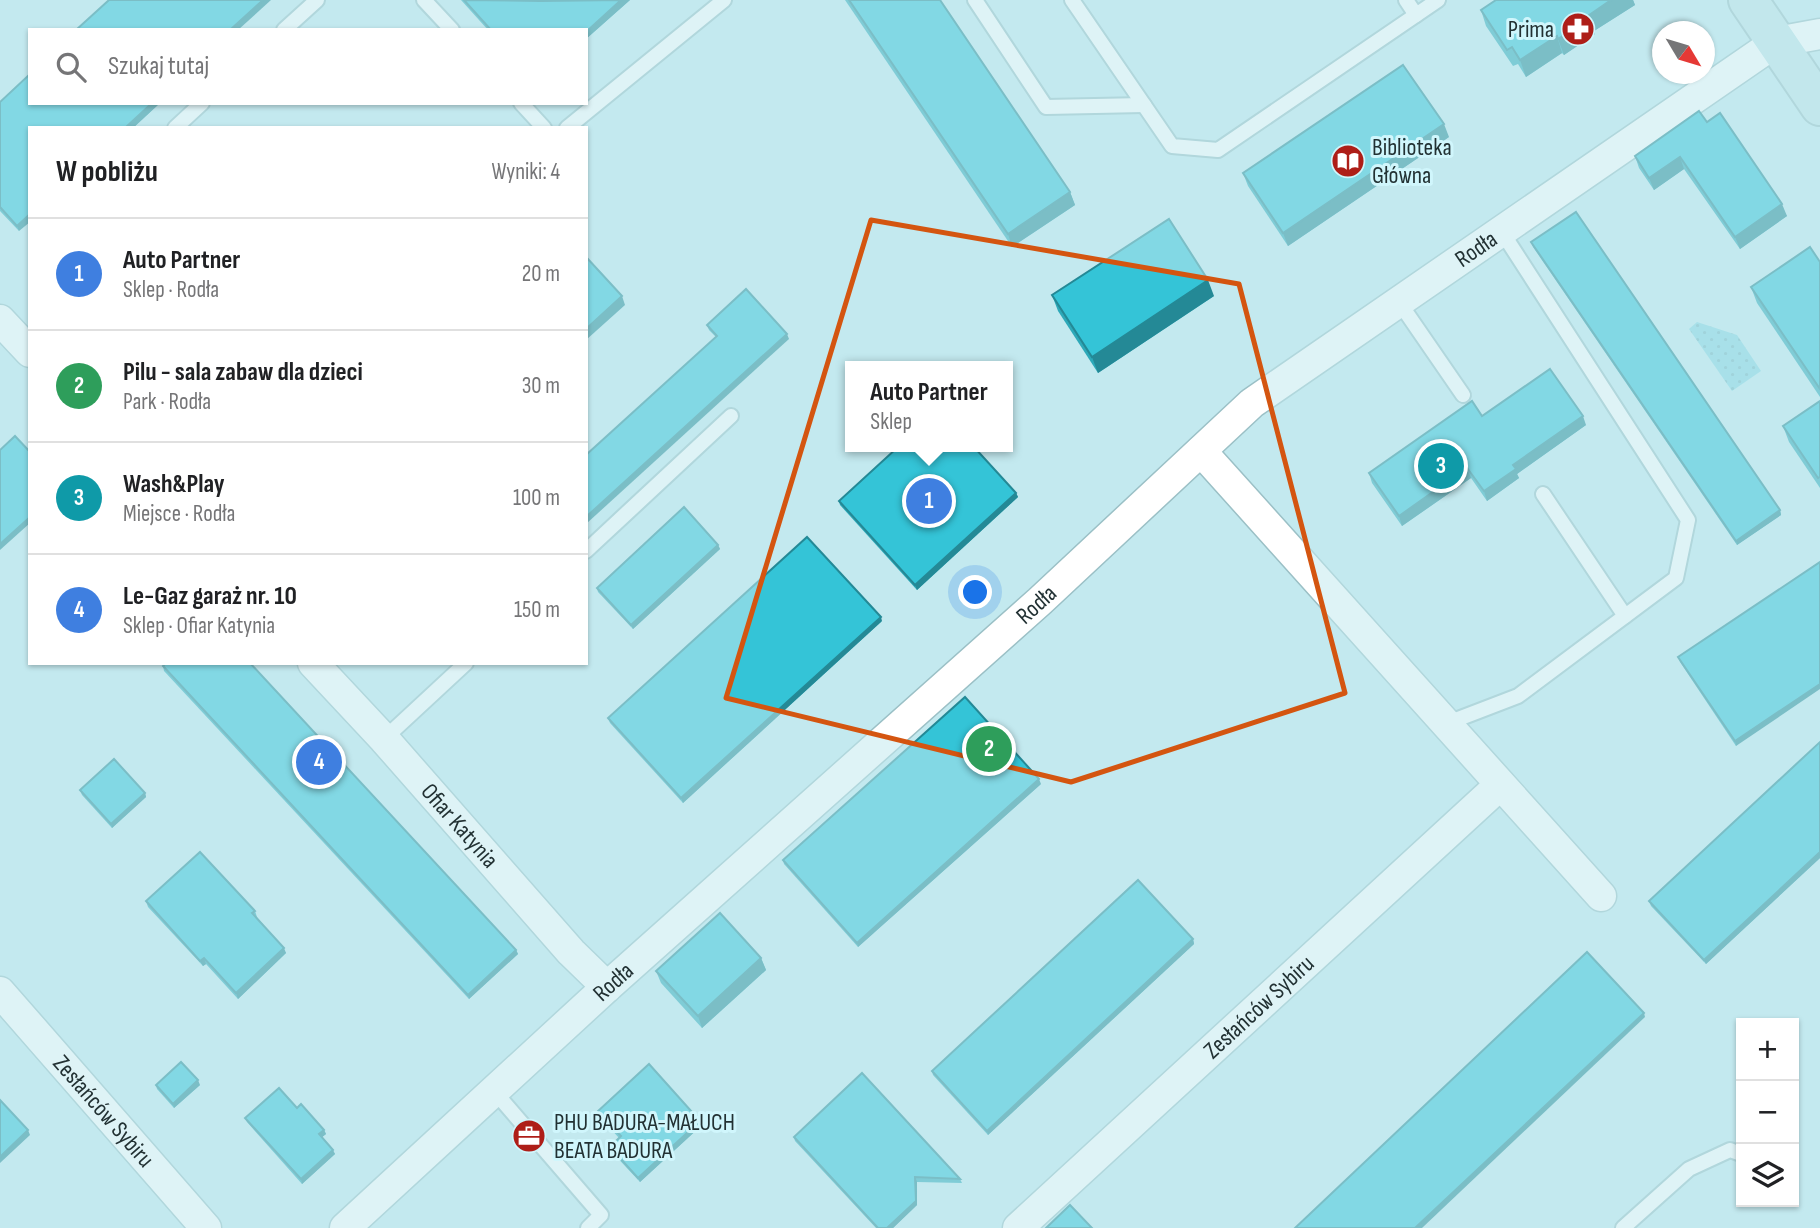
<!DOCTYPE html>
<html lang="pl">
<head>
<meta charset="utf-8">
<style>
  :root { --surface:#fff; --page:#f6f6f6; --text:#202124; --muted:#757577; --line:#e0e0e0; --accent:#ae1e18 }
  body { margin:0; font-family:"Sofia Sans Condensed",sans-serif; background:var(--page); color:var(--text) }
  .controls { position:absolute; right:21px; bottom:21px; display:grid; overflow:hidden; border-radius:0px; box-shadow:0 2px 5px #0004 }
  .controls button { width:63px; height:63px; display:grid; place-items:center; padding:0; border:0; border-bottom:2px solid var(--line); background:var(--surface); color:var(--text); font:35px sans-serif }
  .compass { position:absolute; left:1652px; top:21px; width:63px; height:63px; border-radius:50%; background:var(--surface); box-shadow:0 2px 5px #0004; rotate:128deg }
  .you { position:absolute; left:976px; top:593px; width:24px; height:24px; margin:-18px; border:5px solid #fff; border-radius:50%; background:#1a73e8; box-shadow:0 0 0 10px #1a73e833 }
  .badge { display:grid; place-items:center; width:46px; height:46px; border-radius:50%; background:var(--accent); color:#fff; font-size:23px; font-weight:700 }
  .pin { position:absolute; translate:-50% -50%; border:4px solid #fff; box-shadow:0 2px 7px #0006 }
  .popup { position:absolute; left:845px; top:361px; width:168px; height:91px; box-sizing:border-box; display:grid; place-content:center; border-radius:0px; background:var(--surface); filter:drop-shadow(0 2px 5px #0005); font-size:23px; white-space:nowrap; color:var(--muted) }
  .popup b { font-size:26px; color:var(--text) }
  .popup::after { content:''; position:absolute; left:50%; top:100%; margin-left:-14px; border:14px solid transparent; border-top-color:var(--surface) }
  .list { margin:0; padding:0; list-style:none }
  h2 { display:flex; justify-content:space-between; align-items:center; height:91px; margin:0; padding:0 28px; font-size:30px }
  h2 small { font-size:23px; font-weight:400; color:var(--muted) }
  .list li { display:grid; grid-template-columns:46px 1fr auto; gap:21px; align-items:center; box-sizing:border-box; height:112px; padding:0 28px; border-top:2px solid var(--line) }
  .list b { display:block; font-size:26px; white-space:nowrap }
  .list p { margin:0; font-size:23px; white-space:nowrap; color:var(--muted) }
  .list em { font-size:23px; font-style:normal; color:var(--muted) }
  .icon { flex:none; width:38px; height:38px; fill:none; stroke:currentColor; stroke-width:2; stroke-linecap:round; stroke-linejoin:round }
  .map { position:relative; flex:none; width:1820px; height:1228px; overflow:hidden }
  .search { position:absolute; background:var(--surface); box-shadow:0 2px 5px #0004; left:28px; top:28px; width:560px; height:77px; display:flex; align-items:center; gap:18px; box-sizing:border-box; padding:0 24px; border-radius:0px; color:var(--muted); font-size:26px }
  .panel { position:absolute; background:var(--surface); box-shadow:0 2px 5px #0004; left:28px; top:126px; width:560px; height:539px; border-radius:0px }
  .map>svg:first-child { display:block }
  .park { fill:url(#park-dots) }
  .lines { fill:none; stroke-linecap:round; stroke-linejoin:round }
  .lane-casing { stroke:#9bc0c6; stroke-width:18 }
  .street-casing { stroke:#9bc0c6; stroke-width:33 }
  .secondary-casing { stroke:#9bc0c6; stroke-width:42 }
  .lane { stroke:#fff; stroke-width:14 }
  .street { stroke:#fff; stroke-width:30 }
  .secondary { stroke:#c1e4e8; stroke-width:38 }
  .wall { fill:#2da9b9 }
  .shaded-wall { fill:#248996 }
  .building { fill:#34c4d7; stroke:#248996; stroke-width:2 }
  .marked { fill:none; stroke:#d45510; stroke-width:5; stroke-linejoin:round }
  .labels { text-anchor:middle; stroke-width:6; stroke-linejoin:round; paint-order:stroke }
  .poi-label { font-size:24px; fill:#223133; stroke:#d0f6fc; text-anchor:start }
  .street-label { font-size:24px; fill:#223133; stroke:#d0f6fc }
</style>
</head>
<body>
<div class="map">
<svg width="1820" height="1228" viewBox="0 0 1820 1228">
  <defs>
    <pattern id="park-dots" width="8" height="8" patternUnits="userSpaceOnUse" patternTransform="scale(1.75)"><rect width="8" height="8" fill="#88d6e3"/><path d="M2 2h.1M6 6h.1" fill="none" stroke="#75b8c3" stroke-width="1.8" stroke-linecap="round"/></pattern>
  </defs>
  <rect width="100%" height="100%" fill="#c3e9ef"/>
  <polygon class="park" points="1697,322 1737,335 1761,371 1732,391 1689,329"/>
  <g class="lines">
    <defs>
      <g id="lane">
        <polyline points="424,0 452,30"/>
        <polyline points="975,0 1046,107 1144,105"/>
        <polyline points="1072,0 1172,146 1218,150 1438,0"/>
        <polyline points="1406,0 1416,15"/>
        <polyline points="284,30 317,0"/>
        <polyline points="521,103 544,128"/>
        <polyline points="175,128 202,103"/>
        <polyline points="567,128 724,0"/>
        <polyline points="1399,302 1463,395"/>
        <polyline points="1543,494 1625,616"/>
        <polyline points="586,551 731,416"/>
        <polyline points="1445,724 1518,696 1676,578 1688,520 1502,232"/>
        <polyline points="384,739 466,663"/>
        <polyline points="494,1091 601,1215 588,1228"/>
        <polyline points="1623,1228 1689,1169 1730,1150 1741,1154"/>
      </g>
      <g id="street">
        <polyline points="0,320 30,352"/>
        <polyline points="1201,451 1601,896"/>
        <path id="s1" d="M313,663L384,739L571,952L607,987"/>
        <path id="s2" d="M0,992L206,1228"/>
        <path id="s3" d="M345,1228L607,987L1040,601L1252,403L1776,42L1820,34"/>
        <path id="s4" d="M1018,1228L1500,785"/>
      </g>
      <polyline id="secondary" points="1748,0 1820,106"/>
    </defs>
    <use href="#lane" class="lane-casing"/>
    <use href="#street" class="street-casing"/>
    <use href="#secondary" class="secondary-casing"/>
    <use href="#lane" class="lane"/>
    <use href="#street" class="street"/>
    <use href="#secondary" class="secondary"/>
  </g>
  <g class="wall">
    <polygon points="461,0 630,0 586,39 586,30 488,30"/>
    <polygon points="845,0 940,0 1070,192 1075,205 1012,247"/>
    <polygon points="1496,0 1633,0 1635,5 1594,31 1595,34 1564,55 1562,53 1526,77 1518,64 1513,66 1486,26 1481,10"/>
    <polygon points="0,102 160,103 133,128 30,128 19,231 0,211"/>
    <polygon points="1707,122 1787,216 1740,249 1684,169 1654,190 1639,168 1635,156"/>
    <polygon points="1449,137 1288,246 1248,186 1243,173"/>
    <polygon points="1531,242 1780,510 1781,515 1737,545 1533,247"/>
    <polygon points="1820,262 1820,397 1757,303 1751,287"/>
    <polygon points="1052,295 1214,296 1098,373 1058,311"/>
    <polygon points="707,325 789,339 716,337 709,330"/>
    <polygon points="1820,401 1820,488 1789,442 1783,426"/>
    <polygon points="1482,416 1586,425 1517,474 1519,478 1487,501 1471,478 1402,526 1372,483 1369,473"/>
    <polygon points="1016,493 1018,497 917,590 840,505 839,501"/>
    <polygon points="718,545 720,549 633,629 598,592 597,588"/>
    <polygon points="1820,562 1736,746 1680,662 1678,657"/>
    <polygon points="882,621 683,803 610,723 608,718"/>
    <polygon points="163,666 516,950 518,954 469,999 164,671"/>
    <polygon points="1820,742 1820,858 1706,964 1651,906 1649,901"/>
    <polygon points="1041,784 858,947 784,864 783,860"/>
    <polygon points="80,790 145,793 146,797 112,828 82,795"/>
    <polygon points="146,901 255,911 257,917 286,953 238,999 206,964 203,966 148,907"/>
    <polygon points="1193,939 1194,944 988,1135 933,1075 932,1071"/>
    <polygon points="761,958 766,970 702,1028 661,983 656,971"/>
    <polygon points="156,1085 200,1085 174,1108 157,1089"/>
    <polygon points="297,1108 324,1130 326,1134 322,1137 335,1154 302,1184 247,1122 245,1118"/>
    <polygon points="597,1112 702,1125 640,1182 611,1151 610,1147 619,1138 599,1116"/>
    <polygon points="794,1137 960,1179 962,1183 917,1182 917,1205 893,1228 876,1228 795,1141"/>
  </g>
  <g class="shaded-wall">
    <polygon points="263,0 271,0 238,30 230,30"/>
    <polygon points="621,0 630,0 586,39 586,32"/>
    <polygon points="1611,0 1633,0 1635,5 1594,31 1595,34 1564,55 1558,39 1588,16"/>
    <polygon points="1557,36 1562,53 1526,77 1520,60"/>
    <polygon points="152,103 160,103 133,128 125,128"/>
    <polygon points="1444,124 1449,137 1288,246 1283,233"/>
    <polygon points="1680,157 1684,169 1654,190 1649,178"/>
    <polygon points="1070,192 1075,205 1012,247 1008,234"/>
    <polygon points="1782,204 1787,216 1740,249 1735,237"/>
    <polygon points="30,214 30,222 19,231 17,226"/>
    <polygon points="1208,280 1214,296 1098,373 1092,357"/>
    <polygon points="622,296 625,305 586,340 586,329"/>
    <polygon points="787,334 789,339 586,524 586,517"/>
    <polygon points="1583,416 1586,425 1517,474 1519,478 1487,501 1484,491 1513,465"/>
    <polygon points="1467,468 1471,478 1402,526 1399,516"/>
    <polygon points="1016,493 1018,497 917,590 915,585"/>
    <polygon points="1780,510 1781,515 1737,545 1736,541"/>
    <polygon points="30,517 30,523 0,550 0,544"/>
    <polygon points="718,545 720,549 633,629 631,625"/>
    <polygon points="881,617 882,621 683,803 681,798"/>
    <polygon points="1820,684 1820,689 1736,746 1735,741"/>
    <polygon points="1039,779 1041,784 858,947 857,943"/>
    <polygon points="145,793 146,797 112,828 111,824"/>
    <polygon points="1820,852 1820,858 1706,964 1704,960"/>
    <polygon points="1193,939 1194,944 988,1135 987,1131"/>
    <polygon points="284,948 286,953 238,999 236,993"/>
    <polygon points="516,950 518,954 469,999 468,995"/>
    <polygon points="204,958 206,964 203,966 200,961"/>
    <polygon points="761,958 766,970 702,1028 698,1016"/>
    <polygon points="1644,1013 1645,1017 1422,1228 1415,1228"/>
    <polygon points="198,1080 200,1085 174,1108 173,1104"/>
    <polygon points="700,1121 702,1125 640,1182 638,1178"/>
    <polygon points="28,1130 30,1135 0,1163 0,1157"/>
    <polygon points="324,1130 326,1134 321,1138 319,1134"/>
    <polygon points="333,1150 335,1154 302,1184 301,1179"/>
    <polygon points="915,1177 917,1182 917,1205 893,1228 887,1228"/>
  </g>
  <g class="building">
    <polygon points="109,0 263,0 230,30 76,30"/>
    <polygon points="464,0 541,1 621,0 586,32 586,30 491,30"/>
    <polygon points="849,0 940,0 1070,192 1008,234"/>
    <polygon points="1496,0 1611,0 1588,16 1590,18 1558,39 1557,36 1520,60 1512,47 1507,50 1481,10"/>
    <polygon points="1403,65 1444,124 1283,233 1243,173"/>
    <polygon points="30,74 30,103 152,103 125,128 30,128 30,214 17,226 0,207 0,102"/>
    <polygon points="1699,111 1707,122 1720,113 1782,204 1735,237 1680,157 1649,178 1635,156"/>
    <polygon points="1576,212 1780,510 1736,541 1531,242"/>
    <polygon points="1169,219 1208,280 1092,357 1052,295"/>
    <polygon points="1810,247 1820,262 1820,389 1751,287"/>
    <polygon points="587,258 622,296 586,329 586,259"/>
    <polygon points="746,289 787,334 586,517 586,455 717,336 707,325"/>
    <polygon points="1550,369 1583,416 1513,465 1516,469 1484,491 1467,468 1399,516 1369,473 1472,401 1482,416"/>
    <polygon points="1820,401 1820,477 1818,478 1783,426"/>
    <polygon points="15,436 30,452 30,517 0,544 0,450"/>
    <polygon points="898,447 974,447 1016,493 915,585 839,501"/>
    <polygon points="684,507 718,545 631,625 597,588"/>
    <polygon points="807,537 881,617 681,798 608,718"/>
    <polygon points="1820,562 1820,684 1735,741 1678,657"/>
    <polygon points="166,663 250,663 516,950 468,995 163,666"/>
    <polygon points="965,697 1039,779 857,943 783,860"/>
    <polygon points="1820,742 1820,852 1704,960 1649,901"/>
    <polygon points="114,759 145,793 111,824 80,790"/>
    <polygon points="200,852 255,911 252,913 284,948 236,993 204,958 200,961 146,901"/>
    <polygon points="1138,880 1193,939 987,1131 932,1071"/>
    <polygon points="720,913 761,958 698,1016 656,971"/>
    <polygon points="1587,952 1644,1013 1415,1228 1295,1228"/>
    <polygon points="181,1062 198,1080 173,1104 156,1085"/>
    <polygon points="649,1064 700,1121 638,1178 610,1147 621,1136 597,1112"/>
    <polygon points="862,1073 960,1179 915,1177 916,1201 887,1228 878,1228 794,1137"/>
    <polygon points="279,1088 297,1108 301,1104 324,1130 319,1134 333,1150 301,1179 245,1118"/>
    <polygon points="0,1100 28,1130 0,1157"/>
    <polygon points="1070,1205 1092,1228 1046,1228"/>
  </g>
  <path d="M0 0H1820V1228H0ZM871,220L1239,284L1345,693L1071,782L726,698Z" fill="#c3e9ef" fill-opacity=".55" fill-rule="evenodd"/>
  <path class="marked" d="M871,220L1239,284L1345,693L1071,782L726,698Z"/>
  <defs>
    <symbol id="pharmacy-disc" viewBox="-11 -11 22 22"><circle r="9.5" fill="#ae1e18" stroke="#d0f6fc"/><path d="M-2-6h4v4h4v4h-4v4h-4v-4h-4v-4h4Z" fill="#fff"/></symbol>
    <symbol id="library-disc" viewBox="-11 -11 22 22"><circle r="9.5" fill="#ae1e18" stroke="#d0f6fc"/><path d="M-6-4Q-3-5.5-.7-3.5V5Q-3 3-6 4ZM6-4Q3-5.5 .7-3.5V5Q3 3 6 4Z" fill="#fff"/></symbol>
    <symbol id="office-disc" viewBox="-11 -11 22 22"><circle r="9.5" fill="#ae1e18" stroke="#d0f6fc"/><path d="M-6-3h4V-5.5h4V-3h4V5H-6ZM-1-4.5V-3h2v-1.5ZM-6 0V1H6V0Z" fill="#fff"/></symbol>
  </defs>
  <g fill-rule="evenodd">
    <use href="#pharmacy-disc" x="1559" y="10" width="38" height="38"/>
    <use href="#library-disc" x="1329" y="142" width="38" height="38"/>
    <use href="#office-disc" x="510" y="1117" width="38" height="38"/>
  </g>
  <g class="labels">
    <g class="poi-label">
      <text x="1554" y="37" text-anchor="end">Prima</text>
      <text x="1372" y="155">Biblioteka<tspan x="1372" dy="28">Główna</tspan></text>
      <text x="554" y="1130">PHU BADURA-MAŁUCH<tspan x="554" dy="28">BEATA BADURA</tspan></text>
    </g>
    <g class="street-label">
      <text dy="8" stroke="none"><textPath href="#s3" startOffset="1498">Rodła</textPath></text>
      <text dy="8" stroke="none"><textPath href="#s3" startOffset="931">Rodła</textPath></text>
      <text dy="8" stroke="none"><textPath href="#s1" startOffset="219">Ofiar Katynia</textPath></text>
      <text dy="8" stroke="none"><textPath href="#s3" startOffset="364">Rodła</textPath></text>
      <text dy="8" stroke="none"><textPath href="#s4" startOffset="327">Zesłańców Sybiru</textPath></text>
      <text dy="8" stroke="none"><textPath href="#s2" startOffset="158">Zesłańców Sybiru</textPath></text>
    </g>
  </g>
</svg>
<div class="controls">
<button>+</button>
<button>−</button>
<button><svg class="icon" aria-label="layers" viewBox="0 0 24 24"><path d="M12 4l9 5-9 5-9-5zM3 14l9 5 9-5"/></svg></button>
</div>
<svg class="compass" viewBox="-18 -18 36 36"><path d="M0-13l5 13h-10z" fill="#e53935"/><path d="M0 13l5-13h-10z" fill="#757577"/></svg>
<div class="you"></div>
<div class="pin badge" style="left:929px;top:501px;background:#3f7fe0">1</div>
<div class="popup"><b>Auto Partner</b>Sklep</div>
<div class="pin badge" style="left:989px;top:749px;background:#2e9e5b">2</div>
<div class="pin badge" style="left:1441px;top:466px;background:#0f9aa8">3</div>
<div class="pin badge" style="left:319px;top:762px;background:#3f7fe0">4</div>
<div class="search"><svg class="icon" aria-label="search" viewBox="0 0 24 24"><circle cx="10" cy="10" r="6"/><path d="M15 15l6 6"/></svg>Szukaj tutaj</div>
<section class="panel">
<h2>W pobliżu<small>Wyniki: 4</small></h2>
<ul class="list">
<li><span class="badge" style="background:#3f7fe0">1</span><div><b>Auto Partner</b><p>Sklep · Rodła</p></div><em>20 m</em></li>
<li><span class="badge" style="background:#2e9e5b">2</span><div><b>Pilu - sala zabaw dla dzieci</b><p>Park · Rodła</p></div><em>30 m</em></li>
<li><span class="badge" style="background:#0f9aa8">3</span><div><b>Wash&amp;Play</b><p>Miejsce · Rodła</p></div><em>100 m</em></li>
<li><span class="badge" style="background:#3f7fe0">4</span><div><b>Le-Gaz garaż nr. 10</b><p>Sklep · Ofiar Katynia</p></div><em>150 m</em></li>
</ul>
</section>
</div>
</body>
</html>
